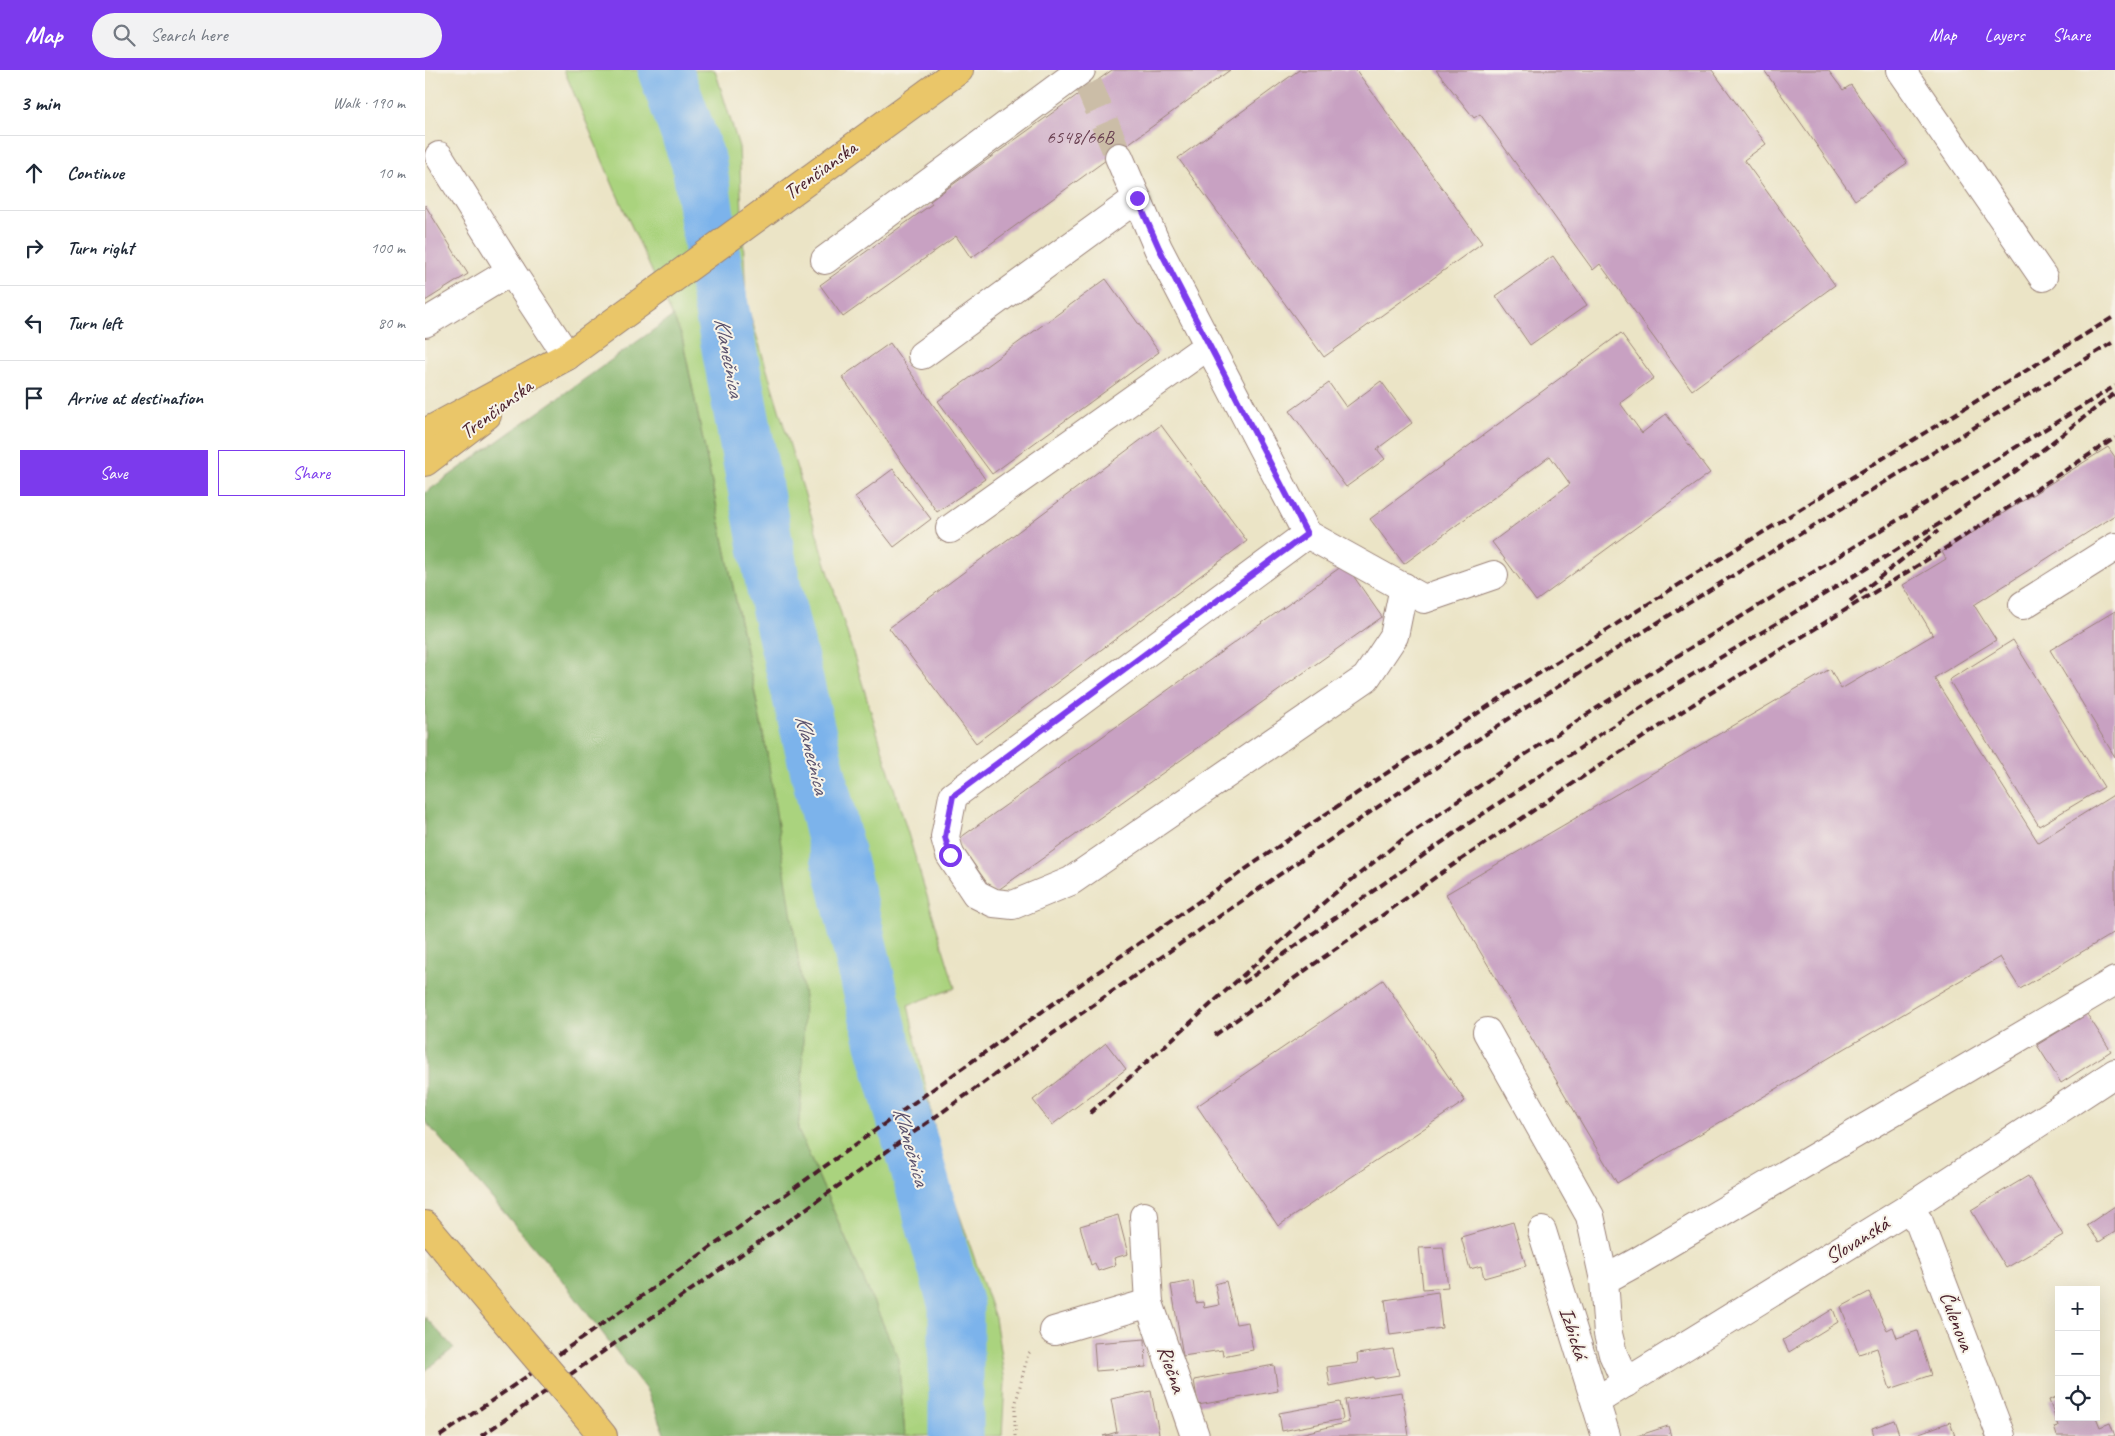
<!DOCTYPE html>
<html lang="en">
<head>
<meta charset="utf-8">
<style>
  :root { --surface:#fff; --page:#f2f2f3; --text:#1f2937; --muted:#747a83; --line:#e0e1e3; --accent:#7c3aed }
  body { margin:0; font-family:Caveat,sans-serif; background:var(--page); color:var(--text) }
  .controls { position:absolute; right:15px; bottom:15px; display:grid; overflow:hidden; border-radius:0px; box-shadow:0 5px 20px #0002 }
  .controls button { width:45px; height:45px; display:grid; place-items:center; padding:0; border:0; border-bottom:1px solid var(--line); background:var(--surface); color:var(--text); font:25px sans-serif }
  .stop { position:absolute; width:15px; height:15px; margin:-11px; border:4px solid #7c3aed; border-radius:50%; background:#fff }
  .stop.end { background:#7c3aed; border-color:#fff; box-shadow:0 1px 5px #0008 }
  .list { margin:0; padding:0; list-style:none }
  h2 { display:flex; justify-content:space-between; align-items:center; height:65px; margin:0; padding:0 20px; font-size:21px }
  h2 small { font-size:16px; font-weight:400; color:var(--muted) }
  .list li { display:grid; grid-template-columns:32px 1fr auto; gap:15px; align-items:center; box-sizing:border-box; height:75px; padding:0 20px; border-top:1px solid var(--line) }
  .list b { display:block; font-size:19px; white-space:nowrap }
  .list em { font-size:16px; font-style:normal; color:var(--muted) }
  .actions { display:flex; gap:10px; padding:15px 20px }
  .actions a { flex:1; padding:11px 0; border:1px solid var(--accent); border-radius:0px; text-align:center; font-size:18px; color:var(--accent) }
  .actions .main { background:var(--accent); color:#fff }
  .icon { flex:none; width:28px; height:28px; fill:none; stroke:currentColor; stroke-width:2; stroke-linecap:round; stroke-linejoin:round }
  .map { position:relative; flex:none; width:1690px; height:1366px; overflow:hidden }
  header { display:flex; align-items:center; gap:30px; box-sizing:border-box; height:70px; padding:0 25px; background:var(--accent); color:#fff }
  header strong { font-size:24px }
  nav { display:flex; gap:28px; margin-inline-start:auto; font-size:18px }
  .search { width:350px; height:45px; background:var(--page); display:flex; align-items:center; gap:12px; box-sizing:border-box; padding:0 18px; border-radius:28px; color:var(--muted); font-size:19px }
  main { display:flex }
  aside { flex:1; background:var(--surface) }
  .map>svg:first-child { display:block }
  .green { fill:#aad37e; stroke:#7a7954 }
  .forest { fill:#87b56d; stroke:#686a4c }
  .lines { fill:none; stroke-linecap:round; stroke-linejoin:round }
  .river { stroke:#7bb3eb; stroke-width:55 }
  .building { fill:#c8a1c2 }
  .minor-tunnel { stroke:#cbbda7; stroke-width:28; stroke-dasharray:28 14; stroke-linecap:butt }
  .minor-casing { stroke:#9a8278; stroke-width:30 }
  .major-casing { stroke:#9a8278; stroke-width:30 }
  .path { stroke:#9a8278; stroke-width:3; stroke-dasharray:1 4; stroke-linecap:butt }
  .minor { stroke:#fff; stroke-width:28 }
  .major { stroke:#eac669; stroke-width:28 }
  .rail { stroke:#4a1f2b; stroke-width:4; stroke-dasharray:8 4; stroke-linecap:butt }
  .major-bridge-casing { stroke:#9a8278; stroke-width:30; stroke-linecap:butt }
  .major-bridge { stroke:#eac669; stroke-width:28 }
  .route { stroke:#7c3aed; stroke-width:6 }
  .labels { text-anchor:middle; stroke-width:4; stroke-linejoin:round; paint-order:stroke }
  .number-label { font-size:19px; fill:#6a4051 }
  .street-label { font-size:21px; fill:#4a1f2b; stroke:#f7f3e8 }
  .water-label { font-size:22px; font-style:italic; fill:#5b536e; stroke:#f7f3e8 }
</style>
</head>
<body>
<header>
<strong>Map</strong>
<div class="search"><svg class="icon" aria-label="search" viewBox="0 0 24 24"><circle cx="10" cy="10" r="6"/><path d="M15 15l6 6"/></svg>Search here</div>
<nav><a>Map</a><a>Layers</a><a>Share</a></nav>
</header>
<main>
<aside>
<h2>3 min<small>Walk · 190 m</small></h2>
<ul class="list">
<li><svg class="icon" aria-label="ahead" viewBox="0 0 24 24"><path d="M12 20V5M6 11l6-6 6 6"/></svg><div><b>Continue</b></div><em>10 m</em></li>
<li><svg class="icon" aria-label="right" viewBox="0 0 24 24"><path d="M7 20v-9h11M14 6l5 5-5 5"/></svg><div><b>Turn right</b></div><em>100 m</em></li>
<li><svg class="icon" aria-label="left" viewBox="0 0 24 24"><path d="M17 20v-9H6M10 6l-5 5 5 5"/></svg><div><b>Turn left</b></div><em>80 m</em></li>
<li><svg class="icon" aria-label="arrive" viewBox="0 0 24 24"><path d="M6 21V4h12l-3 4 3 4H6"/></svg><div><b>Arrive at destination</b></div></li>
</ul>
<div class="actions"><a class="main">Save</a><a>Share</a></div>
</aside>
<div class="map">
<svg width="1690" height="1366" viewBox="0 0 1690 1366">
  <rect width="100%" height="100%" fill="#f7f3e8"/>
  <filter id="ink" filterUnits="userSpaceOnUse"><feTurbulence type="fractalNoise" baseFrequency=".02" numOctaves="2"/><feDisplacementMap in="SourceGraphic" scale="10" xChannelSelector="R" yChannelSelector="G"/><feConvolveMatrix kernelMatrix="1 2 1 2 8 2 1 2 1" color-interpolation-filters="sRGB"/></filter>
  <filter id="wash" filterUnits="userSpaceOnUse"><feTurbulence type="fractalNoise" baseFrequency=".0096" numOctaves="4" result="noise"/><feDisplacementMap in="SourceGraphic" scale="20" xChannelSelector="R" yChannelSelector="G"/><feGaussianBlur stdDeviation="1.12" result="paint"/><feColorMatrix in="noise" values="0 0 0 0 0 0 0 0 0 0 0 0 0 0 0 0 0 1.4 0 .05"/><feComposite in="paint" operator="in"/></filter>
  <g filter="url(#wash)">
    <rect width="100%" height="100%" fill="#ebe4c6"/>
    <polygon class="green" points="139,0 290,0 314,77 321,231 530,918 483,935 518,1097 570,1248 580,1312 577,1366 480,1366 473,1288 373,1060 377,1018 342,683 257,267 190,120"/>
    <g class="forest">
      <polygon points="248,246 257,267 342,683 379,927 377,1018 373,1060 473,1288 480,1366 240,1366 222,1321 133,1205 0,1051 0,423"/>
      <polygon points="0,1247 29,1278 0,1301"/>
    </g>
    <g class="lines">
      <polyline class="river" points="240,0 274,93 294,225 349,519 458,973 531,1236 531,1366"/>
    </g>
    <g id="blocks">
      <g class="building">
        <polygon points="687,0 805,0 546,188 531,166 418,247 395,215 507,134 505,131"/>
        <polygon points="874,0 931,0 1057,173 899,287 753,88"/>
        <polygon points="1011,0 1287,0 1341,74 1319,90 1410,215 1267,320 1175,194 1168,200 1055,44 1049,48"/>
        <polygon points="1339,0 1403,0 1418,20 1426,15 1482,93 1430,130"/>
        <polygon points="0,135 43,204 0,231"/>
        <polygon points="1128,186 1162,235 1105,275 1071,226"/>
        <polygon points="681,209 734,282 567,404 513,331"/>
        <polygon points="1196,263 1229,308 1195,333 1217,363 1241,344 1285,403 1111,531 1067,472 1145,414 1125,386 979,494 945,449"/>
        <polygon points="465,273 560,409 512,442 417,307"/>
        <polygon points="956,311 987,353 952,379 960,389 921,417 865,341 904,313 921,337"/>
        <polygon points="736,355 822,471 551,673 464,558"/>
        <polygon points="1683,377 1690,387 1690,445 1549,535 1571,570 1509,608 1613,772 1690,724 1690,862 1595,919 1575,887 1192,1113 1021,824 1405,599 1416,619 1508,565 1478,515 1521,489 1517,482"/>
        <polygon points="468,399 506,449 469,477 430,427"/>
        <polygon points="920,494 957,547 569,823 532,770"/>
        <polygon points="1690,541 1690,687 1625,580"/>
        <polygon points="1588,570 1679,717 1614,756 1524,610"/>
        <polygon points="958,910 1040,1031 853,1156 772,1036"/>
        <polygon points="1662,944 1686,981 1636,1013 1612,975"/>
        <polygon points="681,973 701,999 627,1055 608,1030"/>
        <polygon points="1603,1106 1638,1165 1581,1198 1546,1140"/>
        <polygon points="1690,1136 1690,1162 1674,1172 1662,1155"/>
        <polygon points="693,1145 703,1184 689,1188 691,1195 673,1201 670,1193 666,1195 655,1156"/>
        <polygon points="1088,1152 1101,1196 1059,1208 1056,1196 1045,1199 1036,1167"/>
        <polygon points="1018,1177 1023,1217 998,1219 994,1178"/>
        <polygon points="768,1211 771,1233 778,1232 779,1238 794,1235 790,1214 801,1211 811,1254 823,1252 828,1280 798,1286 797,1280 758,1286 746,1215"/>
        <polygon points="1013,1222 1017,1258 965,1265 960,1230"/>
        <polygon points="1444,1222 1462,1260 1468,1257 1472,1268 1492,1261 1506,1305 1465,1319 1452,1278 1434,1284 1416,1237"/>
        <polygon points="1408,1239 1413,1252 1364,1282 1358,1270"/>
        <polygon points="720,1269 721,1297 671,1301 669,1273"/>
        <polygon points="968,1279 974,1305 949,1309 948,1307 905,1316 902,1297 933,1293 932,1284"/>
        <polygon points="849,1295 853,1321 773,1335 769,1310"/>
        <polygon points="726,1321 734,1364 678,1366 692,1362 686,1329"/>
        <polygon points="977,1322 984,1366 867,1366 924,1352 920,1330"/>
        <polygon points="1634,1326 1634,1347 1671,1347 1675,1357 1685,1353 1690,1366 1632,1366 1629,1357 1633,1356 1624,1330"/>
        <polygon points="915,1332 918,1349 857,1361 854,1343"/>
        <polygon points="1469,1350 1474,1364 1449,1366 1447,1358"/>
        <polygon points="1525,1352 1530,1366 1486,1366"/>
        <polygon points="1243,1356 1246,1366 1212,1366"/>
      </g>
    </g>
  </g>
  <g filter="url(#ink)">
    <use href="#blocks" fill-opacity="0" stroke="#9a8278" stroke-width="1"/>
    <g class="lines">
      <polyline class="minor-tunnel" points="663,14 694,87"/>
      <defs>
        <g id="minor">
          <polyline points="1476,0 1618,207"/>
          <polyline points="14,86 86,201 142,286"/>
          <polyline points="694,87 733,178 882,464 528,726 520,767 525,785 551,824 569,833 588,835 646,811 941,608 969,566 979,517"/>
          <polyline points="400,190 656,0"/>
          <polyline points="0,253 86,201"/>
          <polyline points="497,285 712,128"/>
          <polyline points="525,459 784,275"/>
          <polyline points="882,464 999,529 1069,505"/>
          <polyline points="1598,535 1690,477"/>
          <polyline points="1062,962 1165,1146 1179,1210"/>
          <polyline points="1482,1139 1494,1152 1576,1366"/>
          <polyline points="719,1146 724,1233"/>
          <polyline points="1117,1161 1181,1366"/>
          <polyline points="629,1261 724,1233 770,1366"/>
          <polyline points="1201,1313 1188,1284 1183,1264 1179,1210 1210,1193 1690,911"/>
          <polyline points="1171,1331 1482,1139 1690,1003"/>
        </g>
        <g id="major">
          <polyline points="0,363 142,286 534,0"/>
          <polyline points="0,392 62,345"/>
          <polyline points="0,1155 90,1262"/>
          <polyline points="160,1344 178,1366"/>
        </g>
      </defs>
      <use href="#minor" class="minor-casing"/>
      <use href="#major" class="major-casing"/>
      <polyline class="path" points="590,1366 590,1336 603,1284 607,1280"/>
      <use href="#minor" class="minor"/>
      <use href="#major" class="major"/>
      <g class="rail">
        <polyline points="1588,403 1690,323"/>
        <polyline points="1425,531 1513,461"/>
        <polyline points="818,913 1040,756 1180,661 1257,611 1514,454 1593,399"/>
        <polyline points="790,965 1015,804 1171,698 1284,624 1513,483 1690,368"/>
        <polyline points="665,1043 904,828 978,769 1098,686 1249,588 1690,316"/>
        <path d="M15,1366C328,1153 630,926 944,715C1188,551 1440,400 1690,246"/>
        <path d="M56,1366C393,1135 721,891 1061,664C1266,527 1480,401 1690,271"/>
      </g>
      <defs>
        <polyline id="major-bridge" points="90,1262 160,1344"/>
      </defs>
      <use href="#major-bridge" class="major-bridge-casing"/>
      <use href="#major-bridge" class="major-bridge"/>
    </g>
  </g>
  <g class="lines" filter="url(#ink)">
    <polyline class="route" points="525,785 520,767 528,726 882,464 734,178 712,128"/>
  </g>
  <g class="labels">
    <g class="number-label">
      <text x="655" y="73">6548/66B</text>
    </g>
    <g class="street-label">
      <text transform="translate(395 100) rotate(-36)" y="7">Trenčianska</text>
      <text transform="translate(71 339) rotate(-37)" y="7">Trenčianska</text>
      <text transform="translate(1432 1170) rotate(-32)" y="7">Slovanská</text>
      <text transform="translate(1532 1251) rotate(69)" y="7">Čulenova</text>
      <text transform="translate(1149 1263) rotate(72)" y="7">Izbická</text>
      <text transform="translate(747 1299) rotate(71)" y="7">Riečna</text>
    </g>
    <g class="water-label">
      <text transform="translate(305 287) rotate(79)" y="8">Klanečnica</text>
      <text transform="translate(388 684) rotate(76)" y="8">Klanečnica</text>
      <text transform="translate(487 1076) rotate(74)" y="8">Klanečnica</text>
    </g>
  </g>
</svg>
<div class="controls">
<button>+</button>
<button>−</button>
<button><svg class="icon" aria-label="locate" viewBox="0 0 24 24"><circle cx="12" cy="12" r="6"/><path d="M12 2v4M12 18v4M2 12h4M18 12h4"/></svg></button>
</div>
<div class="stop" style="left:525px;top:785px"></div>
<div class="stop end" style="left:712px;top:128px"></div>
</div>
</main>
</body>
</html>
